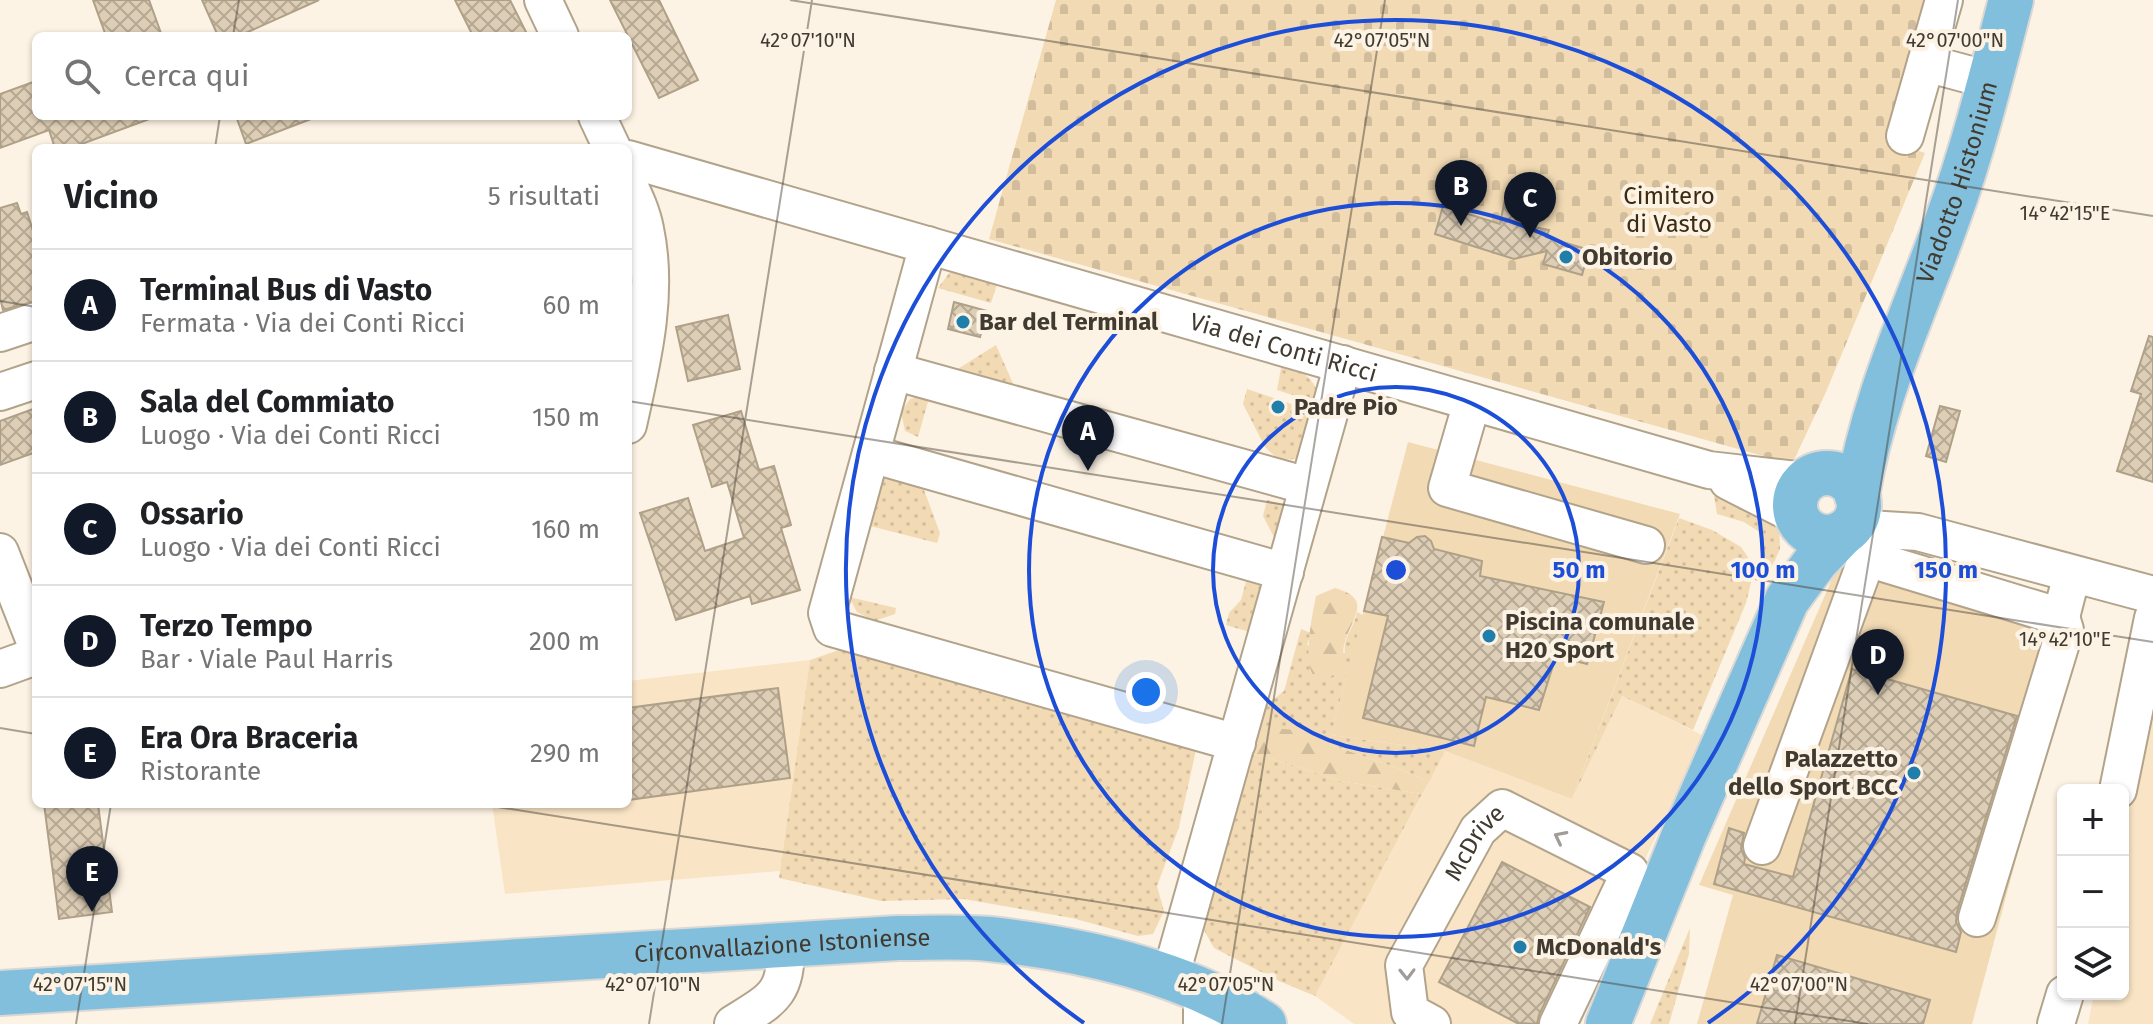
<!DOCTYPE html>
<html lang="it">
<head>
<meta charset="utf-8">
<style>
  :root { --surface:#fff; --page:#f2f2f2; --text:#202124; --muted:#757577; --line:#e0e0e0; --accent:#111827 }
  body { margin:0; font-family:"Fira Sans",sans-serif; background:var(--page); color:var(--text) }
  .controls { position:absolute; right:24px; bottom:24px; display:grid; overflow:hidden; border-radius:12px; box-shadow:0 2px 6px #0004 }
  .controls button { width:72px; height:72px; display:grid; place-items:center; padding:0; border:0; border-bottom:2px solid var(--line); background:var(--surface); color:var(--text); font:40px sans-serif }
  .you { position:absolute; left:1146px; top:692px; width:28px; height:28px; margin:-20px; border:6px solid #fff; border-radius:50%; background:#1a73e8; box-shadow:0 0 0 12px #1a73e833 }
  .badge { display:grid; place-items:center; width:52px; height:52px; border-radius:50%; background:var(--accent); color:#fff; font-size:26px; font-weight:700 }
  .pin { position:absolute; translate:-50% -66px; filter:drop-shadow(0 2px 4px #0008) }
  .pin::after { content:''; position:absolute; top:42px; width:28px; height:24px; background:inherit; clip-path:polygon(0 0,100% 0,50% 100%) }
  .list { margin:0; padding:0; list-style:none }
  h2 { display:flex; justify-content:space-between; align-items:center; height:104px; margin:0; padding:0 32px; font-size:34px }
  h2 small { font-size:26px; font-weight:400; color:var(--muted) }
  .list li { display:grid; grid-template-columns:52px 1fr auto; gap:24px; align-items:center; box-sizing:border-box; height:112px; padding:0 32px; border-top:2px solid var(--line) }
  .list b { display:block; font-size:30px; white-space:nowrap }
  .list p { margin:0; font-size:26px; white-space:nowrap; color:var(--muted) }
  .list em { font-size:26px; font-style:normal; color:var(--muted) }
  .icon { flex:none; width:44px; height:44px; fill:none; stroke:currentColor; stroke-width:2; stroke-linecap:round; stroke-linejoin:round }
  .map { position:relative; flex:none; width:2153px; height:1024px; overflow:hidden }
  .search { position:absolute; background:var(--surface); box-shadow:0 2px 6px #0004; left:32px; top:32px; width:600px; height:88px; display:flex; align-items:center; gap:20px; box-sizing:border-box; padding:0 28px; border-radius:12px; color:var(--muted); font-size:30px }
  .panel { position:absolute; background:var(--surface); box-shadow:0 2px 6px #0004; left:32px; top:144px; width:600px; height:664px; border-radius:12px }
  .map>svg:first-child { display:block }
  .built { fill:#f9e4c5 }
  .grass { fill:url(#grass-dots) }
  .forest { fill:url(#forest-firs) }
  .cemetery { fill:url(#cemetery-stones) }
  .pitch { fill:#f2dab4 }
  .building { fill:url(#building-cross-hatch); stroke:#afa088; stroke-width:2 }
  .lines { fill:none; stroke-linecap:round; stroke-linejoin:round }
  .minor-casing { stroke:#b2a38b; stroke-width:40 }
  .major-casing { stroke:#d9d8d6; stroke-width:48 }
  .minor { stroke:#fff; stroke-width:36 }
  .major { stroke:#82bfdc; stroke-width:44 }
  .oneway { stroke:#a09c98 }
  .ticks { fill:none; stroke:#403a30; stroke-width:2; stroke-opacity:0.45 }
  .ring { fill:none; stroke:#1d4ed8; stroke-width:4 }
  .poi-dot { fill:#1f7eaa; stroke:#fdf3e4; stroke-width:3 }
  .labels { text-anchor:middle; stroke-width:8; stroke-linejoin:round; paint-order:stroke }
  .street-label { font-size:24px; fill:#403a30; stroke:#fdf3e4 }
  .park-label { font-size:24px; fill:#3a2b11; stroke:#fdf3e4 }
  .poi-label { font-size:24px; font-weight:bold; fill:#403a30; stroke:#fdf3e4; text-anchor:start }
  .ticks-label { font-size:20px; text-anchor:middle; fill:#403a30; stroke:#fdf3e4; stroke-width:8; stroke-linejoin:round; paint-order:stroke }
  .centre { fill:#1d4ed8; stroke:#fdf3e4; stroke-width:4 }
  .ring-label { font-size:24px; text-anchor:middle; font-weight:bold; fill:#1d4ed8; stroke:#fdf3e4; stroke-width:8; stroke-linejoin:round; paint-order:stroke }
</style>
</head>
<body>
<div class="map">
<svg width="2153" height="1024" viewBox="0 0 2153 1024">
  <defs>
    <pattern id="grass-dots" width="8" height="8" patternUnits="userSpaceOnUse" patternTransform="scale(2)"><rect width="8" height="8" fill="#f2dab4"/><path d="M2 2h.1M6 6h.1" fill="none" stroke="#d1bc9b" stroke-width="1.8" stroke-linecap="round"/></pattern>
    <pattern id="forest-firs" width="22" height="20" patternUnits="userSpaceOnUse" patternTransform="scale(2)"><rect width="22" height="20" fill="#f2dab4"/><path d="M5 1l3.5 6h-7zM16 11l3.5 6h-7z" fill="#d1bc9b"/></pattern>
    <pattern id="cemetery-stones" width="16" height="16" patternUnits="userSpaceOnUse" patternTransform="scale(2)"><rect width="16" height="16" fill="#f2dab4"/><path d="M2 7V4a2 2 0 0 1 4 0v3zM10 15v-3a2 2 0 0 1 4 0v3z" fill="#d1bc9b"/></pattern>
    <pattern id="building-cross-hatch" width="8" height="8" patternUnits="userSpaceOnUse" patternTransform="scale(2)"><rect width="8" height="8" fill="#deceb6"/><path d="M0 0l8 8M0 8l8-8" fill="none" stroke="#b5a894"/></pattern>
  </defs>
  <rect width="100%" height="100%" fill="#fdf3e4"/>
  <g class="built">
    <polygon points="810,660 780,871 505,894 492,804 628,804 628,681"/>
    <polygon points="2153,688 2153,1024 2088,1024 2094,994 2123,994 2123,843"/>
    <polygon points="1622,696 1704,736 1566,1024 1354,1024 1315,996 1445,751 1572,799"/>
  </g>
  <g class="grass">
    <polygon points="953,268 1001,272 991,303 938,288"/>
    <polygon points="996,345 1015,388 956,370"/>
    <path d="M1282,363C1303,369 1318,382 1321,404L1277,390Z"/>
    <polygon points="1247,389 1318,413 1306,453 1296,459 1279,460 1265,447 1243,404"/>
    <polygon points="922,395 929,398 918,437 905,431 901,412 910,399"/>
    <polygon points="886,474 918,474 940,533 937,543 870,526 881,482"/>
    <polygon points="1714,496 1736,497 1779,523 1780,549 1763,587 1765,558 1761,533 1744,522 1717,514"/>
    <polygon points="1267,500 1286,505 1275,539 1263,516"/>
    <polygon points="1679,518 1712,530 1741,547 1750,560 1753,574 1746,603 1693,730 1622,696 1572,799"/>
    <polygon points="1254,577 1266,595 1253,633 1226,625 1229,613 1241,600 1247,578"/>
    <polygon points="849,597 896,608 895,614 874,621 857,612"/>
    <path d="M1357,612L1363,615L1331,735L1445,751L1429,782L1400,769L1334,746L1309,731L1255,730L1260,710L1284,691L1301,629L1311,633L1307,645L1345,653C1342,639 1355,626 1357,612Z"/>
    <polygon points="851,646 1196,750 1179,827 1157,886 1164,911 1153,934 1138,936 1072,918 964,899 881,901 779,878 810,660"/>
    <polygon points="1250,753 1296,766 1340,781 1422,794 1315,996 1279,981 1214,948 1200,923"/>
    <polygon points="1690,928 1689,954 1669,1024 1650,1024"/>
  </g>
  <g class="forest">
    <path d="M1335,588C1373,599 1353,616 1345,642C1342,649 1344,660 1343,668L1329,678H1315C1302,662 1312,617 1316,596Z"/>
    <polygon points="1270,728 1309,731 1334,746 1400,769 1429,782 1422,794 1340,781 1296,766 1250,753 1255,730"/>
  </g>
  <polygon class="cemetery" points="1056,0 1925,0 1885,140 1925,153 1826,392 1792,464 989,239"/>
  <g class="pitch">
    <polygon points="1408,442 1680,514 1572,799 1445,751 1331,735"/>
    <polygon points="1874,543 2083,609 1972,1024 1697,1024 1733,895 1699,885 1836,570"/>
  </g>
  <g class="building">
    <polygon points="93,0 149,0 162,36 106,36"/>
    <polygon points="202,0 319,0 239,36 218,36"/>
    <polygon points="455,0 510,0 528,36 473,36"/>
    <polygon points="610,0 659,0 698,80 659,98"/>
    <polygon points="36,81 36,116 152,116 152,118 71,148 55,148 49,130 0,148 0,94"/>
    <polygon points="236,116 315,116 316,117 246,144"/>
    <polygon points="1507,189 1534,194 1528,226 1549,230 1546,237 1589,250 1582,275 1543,264 1547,251 1514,259 1435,234 1443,206 1500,224"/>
    <polygon points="17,203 21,214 27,212 36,240 36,301 3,310 0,298 0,208"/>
    <polygon points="954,302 987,311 980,337 948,329"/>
    <polygon points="728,315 740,369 688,381 676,327"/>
    <polygon points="2149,336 2153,337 2153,482 2117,471 2141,394 2131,391"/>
    <polygon points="1940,406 1960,411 1946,462 1926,456"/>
    <polygon points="36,408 36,452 0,465 0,421"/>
    <polygon points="741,411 759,470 774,466 791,525 781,528 800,590 752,604 750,596 676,620 640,513 688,498 705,551 744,538 727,482 712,487 693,425"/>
    <polygon points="1425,536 1431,541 1434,549 1482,561 1480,576 1604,602 1587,664 1556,656 1539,710 1486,697 1474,746 1363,718 1388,616 1364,611 1382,537 1409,543 1417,537"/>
    <polygon points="1852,669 2017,716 1957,912 1956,922 1961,932 1956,952 1714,884 1729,828 1744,833 1741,849 1745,858 1744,864 1793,877"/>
    <polygon points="778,688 790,778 628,800 628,708"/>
    <polygon points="44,804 98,804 112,912 59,919"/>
    <polygon points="1502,862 1590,907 1539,1015 1537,1024 1517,1023 1439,982"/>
    <polygon points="1777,955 1930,1000 1923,1024 1757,1024"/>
  </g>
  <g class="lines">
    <defs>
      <g id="minor">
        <polyline points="543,0 560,36"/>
        <polyline points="1926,63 1989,80"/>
        <polyline points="597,116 612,148"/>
        <polyline points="1905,136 1944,0"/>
        <path id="s1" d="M628,159L1709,470L1806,481"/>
        <path d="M628,183C635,198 642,213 645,229C659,294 642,362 628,425"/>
        <polyline points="928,245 827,613 832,628 1237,743"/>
        <polyline points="0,333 36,321"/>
        <polyline points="893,371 1308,486"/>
        <polyline points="0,392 36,380"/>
        <polyline points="1472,402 1447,488 1646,545"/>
        <polyline points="871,454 1285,572"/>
        <polyline points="1728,481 1797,516"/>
        <polyline points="1850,528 1918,532 2153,595"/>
        <polyline points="0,552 36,644"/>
        <polyline points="0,669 36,656"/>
        <polyline points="2118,790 2153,618"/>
        <polyline points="1762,846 1867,558 2061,617 2072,574"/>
        <polyline points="1977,918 2065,630 2061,617"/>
        <polyline points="1170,978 1343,364"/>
        <path d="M733,1024C773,999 786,995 786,945"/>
        <polyline points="1202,1024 1202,990"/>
        <path id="s2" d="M1432,1024L1410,1012L1404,965L1478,830L1502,808L1630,872L1558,1024"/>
        <polyline points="2056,1024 2065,994"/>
      </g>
      <g id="major">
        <circle cx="1827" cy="505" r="32"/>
        <path id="s3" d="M1857,496C1873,397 1915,311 1948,218C1974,147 1992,73 2011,0"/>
        <path id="s4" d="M0,993L898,938C928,938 960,936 990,939C1081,949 1187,972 1264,1024"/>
        <polyline points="1608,1024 1684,835 1787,600 1816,561 1844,532"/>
      </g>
    </defs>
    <use href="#minor" class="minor-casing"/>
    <use href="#major" class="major-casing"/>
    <use href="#minor" class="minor"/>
    <use href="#major" class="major"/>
  </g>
  <defs><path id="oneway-chevron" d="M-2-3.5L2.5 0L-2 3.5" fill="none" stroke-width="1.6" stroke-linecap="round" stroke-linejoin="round" transform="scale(2)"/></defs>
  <g class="oneway">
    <use href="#oneway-chevron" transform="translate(1560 837) rotate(-153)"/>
    <use href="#oneway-chevron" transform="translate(1407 974) rotate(89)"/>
  </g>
  <path class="ticks" d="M790,0L2153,216M233,36L239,0M215,148L220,116M0,301L36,307M628,401L2153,642M0,728L36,734M479,804L1868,1024M76,1024L111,804M649,1024L812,0M1222,1024L1385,0M1795,1024L1958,0"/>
  <g class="ring">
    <circle cx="1396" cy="570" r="183"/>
    <circle cx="1396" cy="570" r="367"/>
    <path d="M1084 1023A550 550 0 1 1 1708 1023"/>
  </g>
  <g class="poi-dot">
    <circle cx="1566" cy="257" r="8"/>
    <circle cx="963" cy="322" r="8"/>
    <circle cx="1278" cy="407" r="8"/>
    <circle cx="1489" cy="636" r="8"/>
    <circle cx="1914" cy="773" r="8"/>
    <circle cx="1520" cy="947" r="8"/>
  </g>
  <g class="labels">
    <g class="street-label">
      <text dy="8" stroke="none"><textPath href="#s3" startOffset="330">Viadotto Histonium</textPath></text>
      <text dy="8" stroke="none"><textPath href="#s1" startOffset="682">Via dei Conti Ricci</textPath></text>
      <text dy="8" stroke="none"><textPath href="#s2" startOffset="214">McDrive</textPath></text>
      <text dy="8" stroke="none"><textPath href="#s4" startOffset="784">Circonvallazione Istoniense</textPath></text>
    </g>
    <g class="park-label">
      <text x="1669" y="204">Cimitero<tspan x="1669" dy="28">di Vasto</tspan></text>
    </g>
    <g class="poi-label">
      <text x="1582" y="265">Obitorio</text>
      <text x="979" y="330">Bar del Terminal</text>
      <text x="1294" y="415">Padre Pio</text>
      <text x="1505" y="630">Piscina comunale<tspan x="1505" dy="28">H20 Sport</tspan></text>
      <text x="1898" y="767" text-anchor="end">Palazzetto<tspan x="1898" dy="28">dello Sport BCC</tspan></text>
      <text x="1536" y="955">McDonald's</text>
    </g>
  </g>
  <g class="ticks-label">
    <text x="808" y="47">42°07'10"N</text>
    <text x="1382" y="47">42°07'05"N</text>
    <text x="1955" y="47">42°07'00"N</text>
    <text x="2065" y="220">14°42'15"E</text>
    <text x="2065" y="646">14°42'10"E</text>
    <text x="80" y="991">42°07'15"N</text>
    <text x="653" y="991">42°07'10"N</text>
    <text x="1226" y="991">42°07'05"N</text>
    <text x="1799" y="991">42°07'00"N</text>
  </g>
  <circle cx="1396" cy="570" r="12" class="centre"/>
  <g class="ring-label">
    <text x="1579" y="578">50 m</text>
    <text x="1763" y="578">100 m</text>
    <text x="1946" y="578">150 m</text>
  </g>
</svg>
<div class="controls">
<button>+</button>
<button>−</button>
<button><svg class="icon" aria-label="layers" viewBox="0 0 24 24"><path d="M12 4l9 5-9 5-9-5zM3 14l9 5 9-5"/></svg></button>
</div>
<div class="you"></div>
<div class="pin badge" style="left:1088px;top:471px">A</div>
<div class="pin badge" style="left:1461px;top:226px">B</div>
<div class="pin badge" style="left:1530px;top:238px">C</div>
<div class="pin badge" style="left:1878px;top:695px">D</div>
<div class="pin badge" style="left:92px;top:912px">E</div>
<div class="search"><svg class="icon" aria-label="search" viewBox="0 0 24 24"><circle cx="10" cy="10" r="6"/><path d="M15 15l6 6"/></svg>Cerca qui</div>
<section class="panel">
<h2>Vicino<small>5 risultati</small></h2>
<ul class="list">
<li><span class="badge">A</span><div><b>Terminal Bus di Vasto</b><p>Fermata · Via dei Conti Ricci</p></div><em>60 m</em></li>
<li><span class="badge">B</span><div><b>Sala del Commiato</b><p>Luogo · Via dei Conti Ricci</p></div><em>150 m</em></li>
<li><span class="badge">C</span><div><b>Ossario</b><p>Luogo · Via dei Conti Ricci</p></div><em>160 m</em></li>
<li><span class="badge">D</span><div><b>Terzo Tempo</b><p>Bar · Viale Paul Harris</p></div><em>200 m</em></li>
<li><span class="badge">E</span><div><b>Era Ora Braceria</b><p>Ristorante</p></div><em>290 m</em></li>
</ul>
</section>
</div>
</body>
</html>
